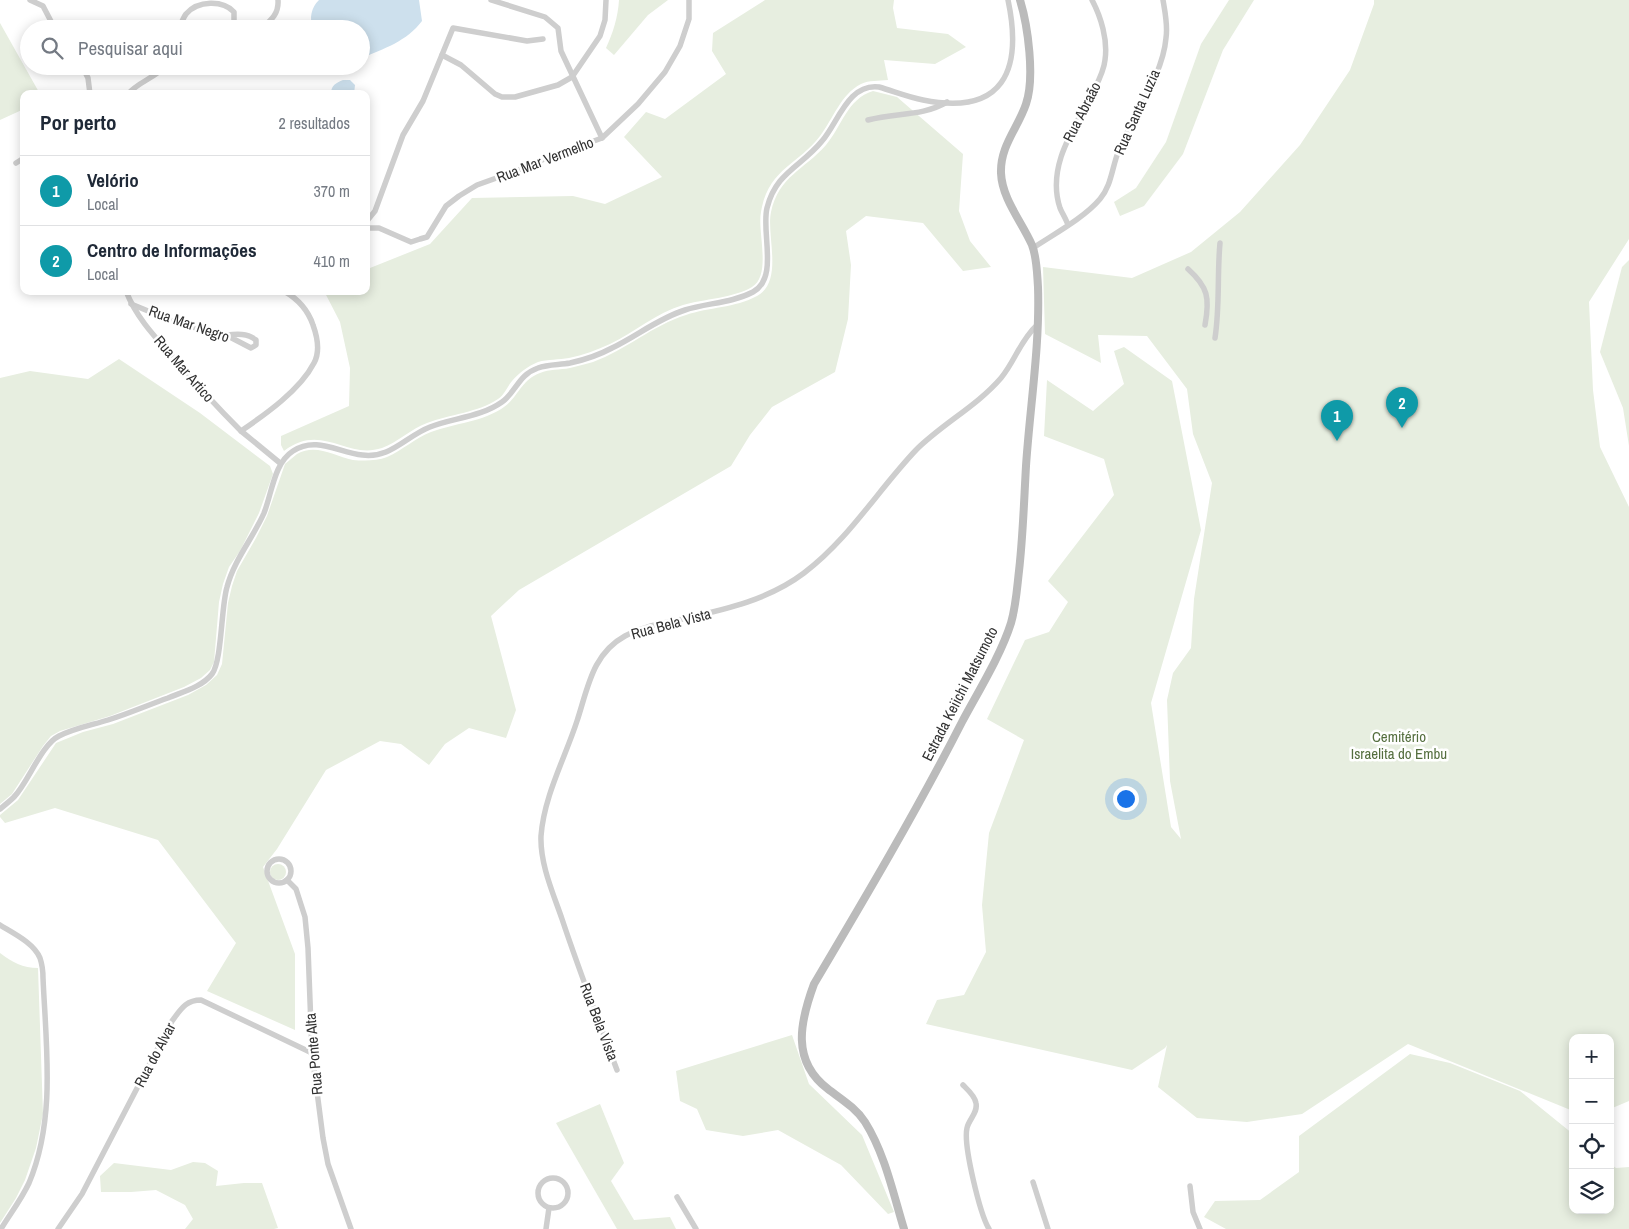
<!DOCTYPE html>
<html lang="pt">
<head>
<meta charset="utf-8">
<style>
  :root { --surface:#fff; --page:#f6f6f7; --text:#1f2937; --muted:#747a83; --line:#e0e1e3; --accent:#0b8043 }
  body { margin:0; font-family:"Archivo Narrow",sans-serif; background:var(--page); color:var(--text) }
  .controls { position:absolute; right:15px; bottom:15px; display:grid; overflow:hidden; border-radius:10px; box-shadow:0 2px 12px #0003 }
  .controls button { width:45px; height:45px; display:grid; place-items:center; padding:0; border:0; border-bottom:1px solid var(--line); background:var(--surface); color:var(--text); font:25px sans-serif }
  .you { position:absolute; left:1125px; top:798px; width:18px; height:18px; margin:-12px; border:4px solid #fff; border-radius:50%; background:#1a73e8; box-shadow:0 0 0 8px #1a73e833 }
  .badge { display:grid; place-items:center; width:32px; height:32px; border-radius:50%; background:var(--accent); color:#fff; font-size:16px; font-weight:700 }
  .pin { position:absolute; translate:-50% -41px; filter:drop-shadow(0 1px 2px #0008) }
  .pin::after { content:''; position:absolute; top:26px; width:18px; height:15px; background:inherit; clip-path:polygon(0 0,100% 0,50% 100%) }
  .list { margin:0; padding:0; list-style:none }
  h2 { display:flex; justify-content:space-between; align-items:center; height:65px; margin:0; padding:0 20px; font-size:21px }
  h2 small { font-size:16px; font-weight:400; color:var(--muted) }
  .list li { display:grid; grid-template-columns:32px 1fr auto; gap:15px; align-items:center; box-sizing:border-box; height:70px; padding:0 20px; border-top:1px solid var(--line) }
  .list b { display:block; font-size:19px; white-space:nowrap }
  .list p { margin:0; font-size:16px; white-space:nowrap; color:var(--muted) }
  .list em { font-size:16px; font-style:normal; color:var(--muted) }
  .icon { flex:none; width:28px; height:28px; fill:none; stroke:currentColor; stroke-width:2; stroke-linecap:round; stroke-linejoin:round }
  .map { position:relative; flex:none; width:1629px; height:1229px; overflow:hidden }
  .search { position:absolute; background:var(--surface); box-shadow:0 2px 12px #0003; left:20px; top:20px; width:350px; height:55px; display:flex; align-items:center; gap:12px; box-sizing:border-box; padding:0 18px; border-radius:28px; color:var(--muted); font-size:19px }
  .panel { position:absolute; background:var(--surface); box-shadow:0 2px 12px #0003; left:20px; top:90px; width:350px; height:205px; border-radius:10px }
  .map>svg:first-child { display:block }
  .green { fill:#e7eee0 }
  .water { fill:#cde0ed }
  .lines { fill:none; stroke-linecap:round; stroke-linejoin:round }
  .street { stroke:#cecece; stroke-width:5.5 }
  .secondary { stroke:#bbb; stroke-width:8 }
  .labels { text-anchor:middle; stroke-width:5; stroke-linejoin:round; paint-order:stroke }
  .street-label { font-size:15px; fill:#313131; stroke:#fff }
  .park-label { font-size:15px; fill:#546e3e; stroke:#fff }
</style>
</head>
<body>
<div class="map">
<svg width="1629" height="1229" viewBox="0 0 1629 1229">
  <rect width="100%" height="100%" fill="#fff"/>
  <g class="green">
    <path d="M619,0H668L648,15L614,55L606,48C613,33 618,17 619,0Z"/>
    <path d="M765,0H894L893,8L897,28L948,34L966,47L935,64L884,60L888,80C879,81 869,80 861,84C841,94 833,119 820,136C798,165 768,169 761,212C757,231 772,275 752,287C734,298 703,299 683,305C656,313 635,332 610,344C597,350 583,355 569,358C559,360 548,359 538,362C528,366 519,373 512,381C507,387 505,394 498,399C477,413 450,414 427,423C411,429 398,442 382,448C346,460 322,422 284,451L281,445V436L349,406L350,368L340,322L324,291H366V265L370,268L430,244L472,198L573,196L605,204L662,177L624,137L646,112L665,119L726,74L712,51L713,33Z"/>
    <polygon points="1229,0 1254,0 1223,50 1183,154 1144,206 1120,216 1114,202 1136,188 1166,142 1201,44"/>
    <polygon points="1374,0 1629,0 1629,239 1589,302 1593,390 1600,447 1629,507 1629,1101 1610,1109 1610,1038 1573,1038 1573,1111 1408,1044 1302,1114 1247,1122 1197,1118 1158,1087 1167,1045 1165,1048 1132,1070 926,1024 937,1000 964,995 986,952 982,905 989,833 1024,740 987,719 1025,640 1049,632 1068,602 1048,581 1114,495 1104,459 1044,436 1047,380 1093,411 1124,384 1114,351 1124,347 1172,381 1201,530 1151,703 1171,827 1181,839 1170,781 1167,700 1173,673 1191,648 1194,599 1212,483 1193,434 1187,389 1147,336 1098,335 1101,363 1045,334 1043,267 1132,278 1191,252 1240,212 1300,145 1350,70 1374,4"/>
    <polygon points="0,23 40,94 24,94 24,109 0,120"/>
    <path d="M873,91L897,97L963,154L959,211L970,241L991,267L963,271L923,223L866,216L846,231L851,265L848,319L835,372L772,407L750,435L731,466L519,590L491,616L516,710L506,738L469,728L445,744L429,765L401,744L380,741L326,770L277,849L263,867L295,954V1030L207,991L236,943L158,840L55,808L5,823L0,817V815L18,800L56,743L83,732L113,724L188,695L206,685L217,675L222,664L228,603L232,586L237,571L256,538L267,516L285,464C289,461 293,457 297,454C316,443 334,456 353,460C364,461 377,461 387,457C403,450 415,438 431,432C455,423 483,422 504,407C519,396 521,380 540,373C549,369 560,370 570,368C578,366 586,364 593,362C626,350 653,325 686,315C709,307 735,308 757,296C784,281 766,235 771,212C779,176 804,170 826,145C842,126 847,99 873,91Z"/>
    <polygon points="1629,260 1629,446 1623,408 1600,352 1622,267"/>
    <polygon points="119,359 200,413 270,466 273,474 259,513 240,551 229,567 223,584 219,602 214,662 210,670 201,678 184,687 110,716 60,731 51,736 43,746 12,794 0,804 0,378 30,371 88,379"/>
    <circle cx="278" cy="872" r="8"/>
    <path d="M0,953C12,962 23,968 38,968L43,1114L36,1148L25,1180L16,1198L0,1223Z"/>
    <polygon points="792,1035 809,1084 862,1135 894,1212 888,1214 841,1165 778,1130 743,1136 706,1130 697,1109 680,1101 676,1071"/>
    <polygon points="1410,1054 1450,1063 1520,1091 1573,1134 1573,1210 1610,1210 1610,1164 1616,1168 1629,1167 1629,1229 1226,1229 1204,1217 1215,1201 1260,1200 1299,1172 1299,1136"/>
    <polygon points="600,1104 624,1163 611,1181 634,1220 670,1217 676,1229 617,1229 556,1123"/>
    <polygon points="193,1162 205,1163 218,1171 216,1186 244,1183 262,1183 278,1228 274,1229 185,1229 193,1219 185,1205 156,1190 131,1192 101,1192 100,1176 114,1163 171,1170"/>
  </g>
  <g class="water">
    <path d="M319,0H419L422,21C407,41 384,49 361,58V29H313C309,18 311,8 319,0Z"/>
    <path d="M343,80H350L355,85L354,94H331C331,85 336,83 343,80Z"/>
  </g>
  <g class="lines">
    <g class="street">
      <polyline points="30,0 43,6 55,29"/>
      <polyline points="491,0 545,17 558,28 561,51 602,138"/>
      <path d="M179,29C181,24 183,18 186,14C198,0 223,0 234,12V22L229,29"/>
      <path d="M261,29C271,20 279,14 278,0"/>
      <polyline points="442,55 461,65 495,94 502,97 515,97 558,85 572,77 600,36 605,20 606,0"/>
      <polyline points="82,66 88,78 90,94"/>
      <path d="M128,94C138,82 155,78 165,66"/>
      <path d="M868,120C897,112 921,117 947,102"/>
      <polyline points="16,163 24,158"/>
      <polyline points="366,222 375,211 403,135 423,101 453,28 527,41 543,39"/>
      <path d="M1068,225C1066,219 1062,213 1060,208C1046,166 1075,127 1093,92C1098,82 1104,71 1105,60C1108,40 1101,17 1092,0"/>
      <polyline points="366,228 379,228 411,242 420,239 427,237 446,206 459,196 477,185 524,168 542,160 602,138 638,104 665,72 680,46 689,19 689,0"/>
      <path d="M1033,248C1054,234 1084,218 1100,199C1112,185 1112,166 1119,150C1133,116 1163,75 1166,38C1168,25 1165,12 1163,0"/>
      <path d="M1188,269C1208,287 1210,298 1205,325"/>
      <path d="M126,291C136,317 154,336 173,357C195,383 217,407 241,431C266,414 300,390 314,363C320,352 317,336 313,325C308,310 298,299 284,291"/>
      <path d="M131,304L180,324L226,335L251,348L256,345V340C247,333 237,334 226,335"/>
      <path d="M1215,338C1220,306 1217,275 1220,243"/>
      <polyline points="241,431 280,463"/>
      <path d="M0,809C5,805 10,801 14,797C29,781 41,745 59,736C75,728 92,725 108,720C128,714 148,705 168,698C182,692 202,687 212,674C222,661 221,607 227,587C234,560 253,538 264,513C272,493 274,463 293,451C323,431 352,466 386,452C401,446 414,433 430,427C453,418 481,417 502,402C517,391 518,375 538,368C548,364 559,365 570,363C584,360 599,355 612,348C637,336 659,318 685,310C707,303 732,303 753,292C779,278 761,232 767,208C776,172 801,167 822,141C838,123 848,83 879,87C893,91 908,97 923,100C1003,116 1023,71 1008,0"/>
      <circle cx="279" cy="871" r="12"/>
      <polyline points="287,880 296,889 305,917 308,948 312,1053 323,1138 328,1164 351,1229"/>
      <path d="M0,925C13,933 34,943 40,958C42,964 43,971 43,978C46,1046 56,1119 29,1183C21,1200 10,1214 1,1229"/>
      <path d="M617,1070C598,1020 579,970 562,919C553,893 540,864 541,836C544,796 565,758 577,721C588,688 592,654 625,636C641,627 660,624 678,620C722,610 767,601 804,573C849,539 878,490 916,450C942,424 977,406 1001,378C1015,361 1020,341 1037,325"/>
      <path d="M963,1085C968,1090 975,1096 976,1103C978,1113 969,1119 967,1128C963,1145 980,1214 989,1229"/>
      <circle cx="553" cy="1193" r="15"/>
      <polyline points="1033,1182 1048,1229"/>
      <polyline points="1190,1186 1193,1212 1200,1229"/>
      <polyline points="677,1197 696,1229"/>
      <path d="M58,1229L82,1194L172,1021C181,1009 186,1000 201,1000L312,1053"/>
      <polyline points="546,1229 549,1208"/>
    </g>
    <path class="secondary" d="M904,1229C893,1193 885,1154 865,1122C856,1108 841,1099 828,1089C791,1061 800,1022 814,984C865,898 916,812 962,722C978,692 1001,655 1011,623C1016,606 1017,588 1019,571C1023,536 1024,501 1026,466C1030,406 1040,346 1038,287C1037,273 1037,258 1032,245C1022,222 1002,199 1001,173C1000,146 1018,128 1026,104C1035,78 1028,26 1020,0"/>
  </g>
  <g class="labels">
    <g class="street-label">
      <text transform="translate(1082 112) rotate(-63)" y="5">Rua Abraão</text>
      <text transform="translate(1137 112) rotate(-66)" y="5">Rua Santa Luzia</text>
      <text transform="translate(545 160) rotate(-21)" y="5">Rua Mar Vermelho</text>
      <text transform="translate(189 324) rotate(19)" y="5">Rua Mar Negro</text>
      <text transform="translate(184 369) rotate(49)" y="5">Rua Mar Artico</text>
      <text transform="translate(671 624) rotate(-15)" y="5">Rua Bela Vista</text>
      <text transform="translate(960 694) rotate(-63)" y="5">Estrada Keiichi Matsumoto</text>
      <text transform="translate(599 1022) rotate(69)" y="5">Rua Bela Vista</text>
      <text transform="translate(314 1054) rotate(-95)" y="5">Rua Ponte Alta</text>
      <text transform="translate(155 1055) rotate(-62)" y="5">Rua do Alvar</text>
    </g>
    <g class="park-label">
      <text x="1399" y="742">Cemitério<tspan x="1399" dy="17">Israelita do Embu</tspan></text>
    </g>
  </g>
</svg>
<div class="controls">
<button>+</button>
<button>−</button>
<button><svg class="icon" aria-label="locate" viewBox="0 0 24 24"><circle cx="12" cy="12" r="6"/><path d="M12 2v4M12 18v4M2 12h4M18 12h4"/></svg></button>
<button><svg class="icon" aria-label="layers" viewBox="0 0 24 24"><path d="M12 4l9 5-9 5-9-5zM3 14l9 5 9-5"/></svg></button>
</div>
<div class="you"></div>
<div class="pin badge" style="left:1337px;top:441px;background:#0f9aa8">1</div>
<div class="pin badge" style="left:1402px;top:428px;background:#0f9aa8">2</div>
<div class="search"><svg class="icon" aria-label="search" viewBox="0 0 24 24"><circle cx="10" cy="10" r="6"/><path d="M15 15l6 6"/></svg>Pesquisar aqui</div>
<section class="panel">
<h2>Por perto<small>2 resultados</small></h2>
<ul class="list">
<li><span class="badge" style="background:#0f9aa8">1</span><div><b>Velório</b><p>Local</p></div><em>370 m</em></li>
<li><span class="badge" style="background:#0f9aa8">2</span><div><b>Centro de Informações</b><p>Local</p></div><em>410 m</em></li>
</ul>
</section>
</div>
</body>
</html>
